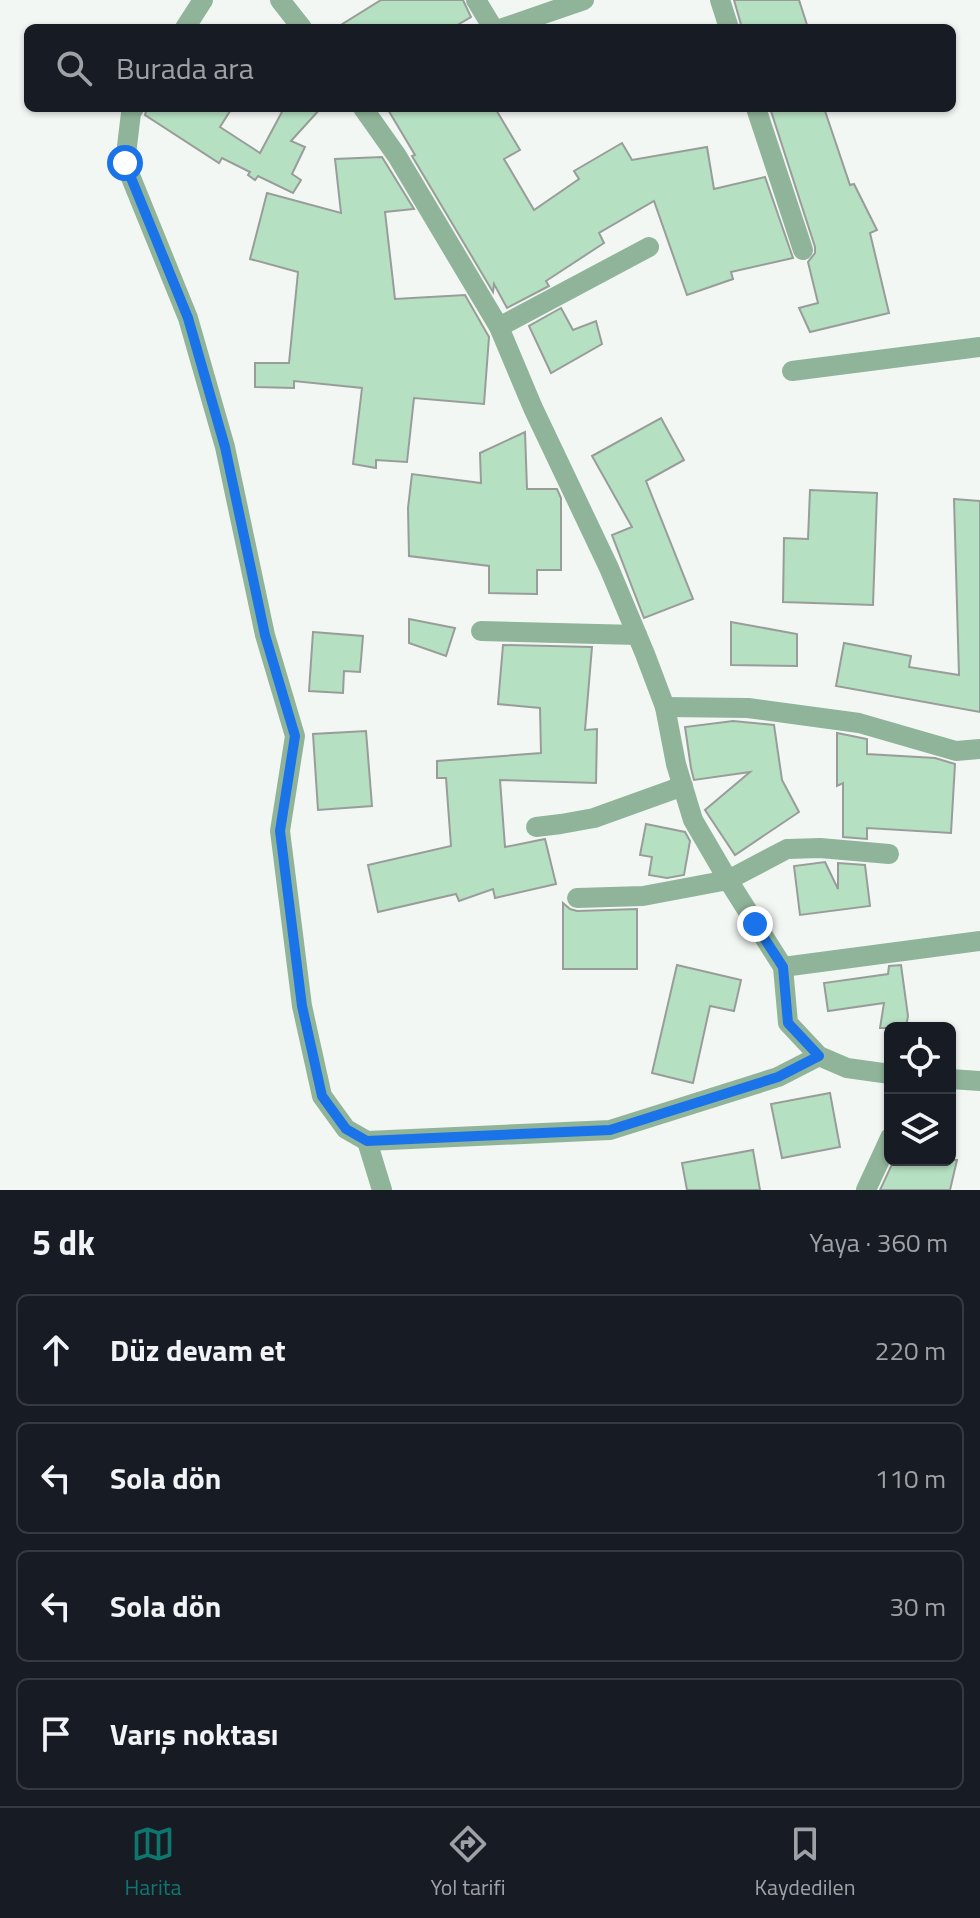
<!DOCTYPE html>
<html lang="tr">
<head>
<meta charset="utf-8">
<style>
  :root { --surface:#171b24; --page:#20242c; --text:#f1f3f6; --muted:#9ea1a6; --line:#363941; --accent:#0f766e }
  body { margin:0; font-family:"Titillium Web",sans-serif; background:var(--page); color:var(--text) }
  .controls { position:absolute; right:24px; bottom:24px; display:grid; overflow:hidden; border-radius:12px; box-shadow:0 2px 6px #0004 }
  .controls button { width:72px; height:72px; display:grid; place-items:center; padding:0; border:0; border-bottom:2px solid var(--line); background:var(--surface); color:var(--text); font:40px sans-serif }
  .stop { position:absolute; width:24px; height:24px; margin:-18px; border:6px solid #1a73e8; border-radius:50%; background:#fff }
  .stop.end { background:#1a73e8; border-color:#fff; box-shadow:0 2px 8px #0008 }
  .list { margin:0; padding:0; list-style:none }
  h2 { display:flex; justify-content:space-between; align-items:center; height:104px; margin:0; padding:0 32px; font-size:34px }
  h2 small { font-size:26px; font-weight:400; color:var(--muted) }
  .list li { display:grid; grid-template-columns:52px 1fr auto; gap:24px; align-items:center; box-sizing:border-box; height:112px; margin:0 16px 16px; padding:0 16px; border:2px solid var(--line); border-radius:12px }
  .list b { display:block; font-size:30px; white-space:nowrap }
  .list em { font-size:26px; font-style:normal; color:var(--muted) }
  .icon { flex:none; width:44px; height:44px; fill:none; stroke:currentColor; stroke-width:2; stroke-linecap:round; stroke-linejoin:round }
  .map { position:relative; flex:none; width:980px; height:1190px; overflow:hidden }
  .search { position:absolute; background:var(--surface); box-shadow:0 2px 6px #0004; left:24px; right:24px; top:24px; height:88px; display:flex; align-items:center; gap:20px; box-sizing:border-box; padding:0 28px; border-radius:12px; color:var(--muted); font-size:30px }
  .sheet { height:616px; background:var(--surface) }
  nav { display:flex; justify-content:space-around; align-items:center; box-sizing:border-box; height:112px; border-top:2px solid var(--line); background:var(--surface); font-size:22px; color:var(--muted) }
  nav a { display:grid; justify-items:center; gap:4px }
  nav .on { color:var(--accent) }
  .map>svg:first-child { display:block }
  .building { fill:#b5e0c1; stroke:#999d9a; stroke-width:2 }
  .lines { fill:none; stroke-linecap:round; stroke-linejoin:round }
  .minor { stroke:#90b49a; stroke-width:20 }
  .route { stroke:#1a73e8; stroke-width:10 }
</style>
</head>
<body>
<div class="map">
<svg width="980" height="1190" viewBox="0 0 980 1190">
  <rect width="100%" height="100%" fill="#f3f7f4"/>
  <g class="building">
    <polygon points="381,0 463,0 471,17 452,28 336,28"/>
    <polygon points="734,0 799,0 808,28 742,28"/>
    <polygon points="147,108 232,108 220,127 260,153 284,108 321,108 291,141 305,147 292,174 301,180 293,193 258,176 255,180 248,175 250,172 222,158 219,163 145,115"/>
    <polygon points="387,108 495,108 520,150 504,159 534,210 579,179 574,171 622,143 632,160 707,147 714,189 765,177 793,258 731,272 733,279 687,295 654,201 599,233 604,243 546,281 549,286 507,308 494,284 493,292 412,156 415,155"/>
    <polygon points="770,108 824,108 850,185 854,184 877,230 870,233 889,313 810,332 799,308 818,303 808,262 815,253 815,247"/>
    <polygon points="382,157 414,209 385,212 395,299 465,295 489,337 484,404 414,398 407,462 376,460 376,468 353,464 362,388 294,381 294,388 255,387 255,363 289,363 298,272 250,259 267,193 341,213 335,159"/>
    <polygon points="561,308 573,330 596,321 602,344 551,373 529,326"/>
    <polygon points="661,418 684,460 646,481 693,599 644,618 612,535 632,527 592,456"/>
    <polygon points="525,432 527,489 557,489 561,498 561,570 537,570 537,594 489,593 489,566 409,556 408,508 412,474 481,483 480,453"/>
    <polygon points="810,490 877,493 873,605 783,602 784,538 808,539"/>
    <polygon points="954,499 980,501 980,712 836,686 844,643 911,656 909,667 959,675"/>
    <polygon points="409,619 455,628 446,656 409,643"/>
    <polygon points="731,622 797,634 797,666 731,665"/>
    <polygon points="313,632 363,636 360,672 344,671 343,693 309,691"/>
    <polygon points="503,645 592,647 585,730 597,729 596,783 500,780 505,847 545,839 556,884 495,898 493,889 459,901 456,894 378,912 368,865 451,846 446,778 437,778 437,761 541,753 540,708 498,704"/>
    <polygon points="733,721 774,725 782,780 799,812 735,855 705,810 750,772 694,780 691,768 685,727"/>
    <polygon points="366,731 372,806 318,810 313,734"/>
    <polygon points="837,733 867,739 867,754 935,758 955,764 951,833 867,828 867,839 843,837 843,783 837,786"/>
    <polygon points="646,824 685,832 690,841 684,875 667,878 649,875 652,857 640,855"/>
    <polygon points="825,862 838,889 838,863 865,865 870,906 800,915 794,866"/>
    <polygon points="563,903 570,909 577,911 637,909 637,969 563,969"/>
    <polygon points="677,965 741,980 734,1011 710,1006 693,1083 652,1073"/>
    <polygon points="901,965 908,1016 906,1028 880,1028 884,1003 828,1011 824,983 888,974 889,966"/>
    <polygon points="830,1093 840,1147 782,1158 771,1104"/>
    <polygon points="753,1150 760,1190 687,1190 682,1163"/>
    <polygon points="894,1160 957,1160 950,1190 880,1190"/>
  </g>
  <g class="lines">
    <g class="minor">
      <polyline points="280,0 302,28"/>
      <polyline points="476,0 493,28"/>
      <polyline points="720,0 729,28"/>
      <polyline points="185,28 203,0"/>
      <polyline points="503,28 584,0"/>
      <polyline points="134,108 131,113 125,163 188,318 225,447 265,635 295,736 280,831 302,1006 322,1096 346,1129 367,1141 610,1130 778,1077 819,1056"/>
      <polyline points="363,108 397,156 499,327 533,408 609,568 645,654 665,707 676,764 693,820 728,880 783,967 788,1023 819,1056 847,1068 890,1074"/>
      <polyline points="756,108 803,250"/>
      <polyline points="499,327 649,247"/>
      <polyline points="792,371 980,347"/>
      <polyline points="481,631 637,635"/>
      <polyline points="665,707 748,708 859,723 956,751 980,749"/>
      <polyline points="536,827 561,824 594,818 683,786"/>
      <polyline points="577,898 643,896 728,880 787,849 820,848 889,854"/>
      <polyline points="783,967 980,941"/>
      <polyline points="950,1079 980,1081"/>
      <polyline points="367,1141 382,1190"/>
      <polyline points="866,1190 890,1138"/>
    </g>
  </g>
  <g class="lines">
    <polyline class="route" points="125,163 188,318 225,447 265,635 295,736 280,831 302,1006 322,1096 346,1129 367,1141 610,1130 778,1077 819,1056 788,1023 783,967 755,924"/>
  </g>
</svg>
<div class="controls">
<button><svg class="icon" aria-label="locate" viewBox="0 0 24 24"><circle cx="12" cy="12" r="6"/><path d="M12 2v4M12 18v4M2 12h4M18 12h4"/></svg></button>
<button><svg class="icon" aria-label="layers" viewBox="0 0 24 24"><path d="M12 4l9 5-9 5-9-5zM3 14l9 5 9-5"/></svg></button>
</div>
<div class="stop" style="left:125px;top:163px"></div>
<div class="stop end" style="left:755px;top:924px"></div>
<div class="search"><svg class="icon" aria-label="search" viewBox="0 0 24 24"><circle cx="10" cy="10" r="6"/><path d="M15 15l6 6"/></svg>Burada ara</div>
</div>
<section class="sheet">
<h2>5 dk<small>Yaya · 360 m</small></h2>
<ul class="list">
<li><svg class="icon" aria-label="ahead" viewBox="0 0 24 24"><path d="M12 20V5M6 11l6-6 6 6"/></svg><div><b>Düz devam et</b></div><em>220 m</em></li>
<li><svg class="icon" aria-label="left" viewBox="0 0 24 24"><path d="M17 20v-9H6M10 6l-5 5 5 5"/></svg><div><b>Sola dön</b></div><em>110 m</em></li>
<li><svg class="icon" aria-label="left" viewBox="0 0 24 24"><path d="M17 20v-9H6M10 6l-5 5 5 5"/></svg><div><b>Sola dön</b></div><em>30 m</em></li>
<li><svg class="icon" aria-label="arrive" viewBox="0 0 24 24"><path d="M6 21V4h12l-3 4 3 4H6"/></svg><div><b>Varış noktası</b></div></li>
</ul>
</section>
<nav>
<a class="on"><svg class="icon" aria-label="map" viewBox="0 0 24 24"><path d="M3 6l6-2 6 2 6-2v14l-6 2-6-2-6 2zM9 4v14M15 6v14"/></svg>Harita</a>
<a><svg class="icon" aria-label="directions" viewBox="0 0 24 24"><path d="M12 3l9 9-9 9-9-9zM9 14v-3h6M13 9l2 2-2 2"/></svg>Yol tarifi</a>
<a><svg class="icon" aria-label="saved" viewBox="0 0 24 24"><path d="M7 4h10v16l-5-4-5 4z"/></svg>Kaydedilen</a>
</nav>
</body>
</html>
